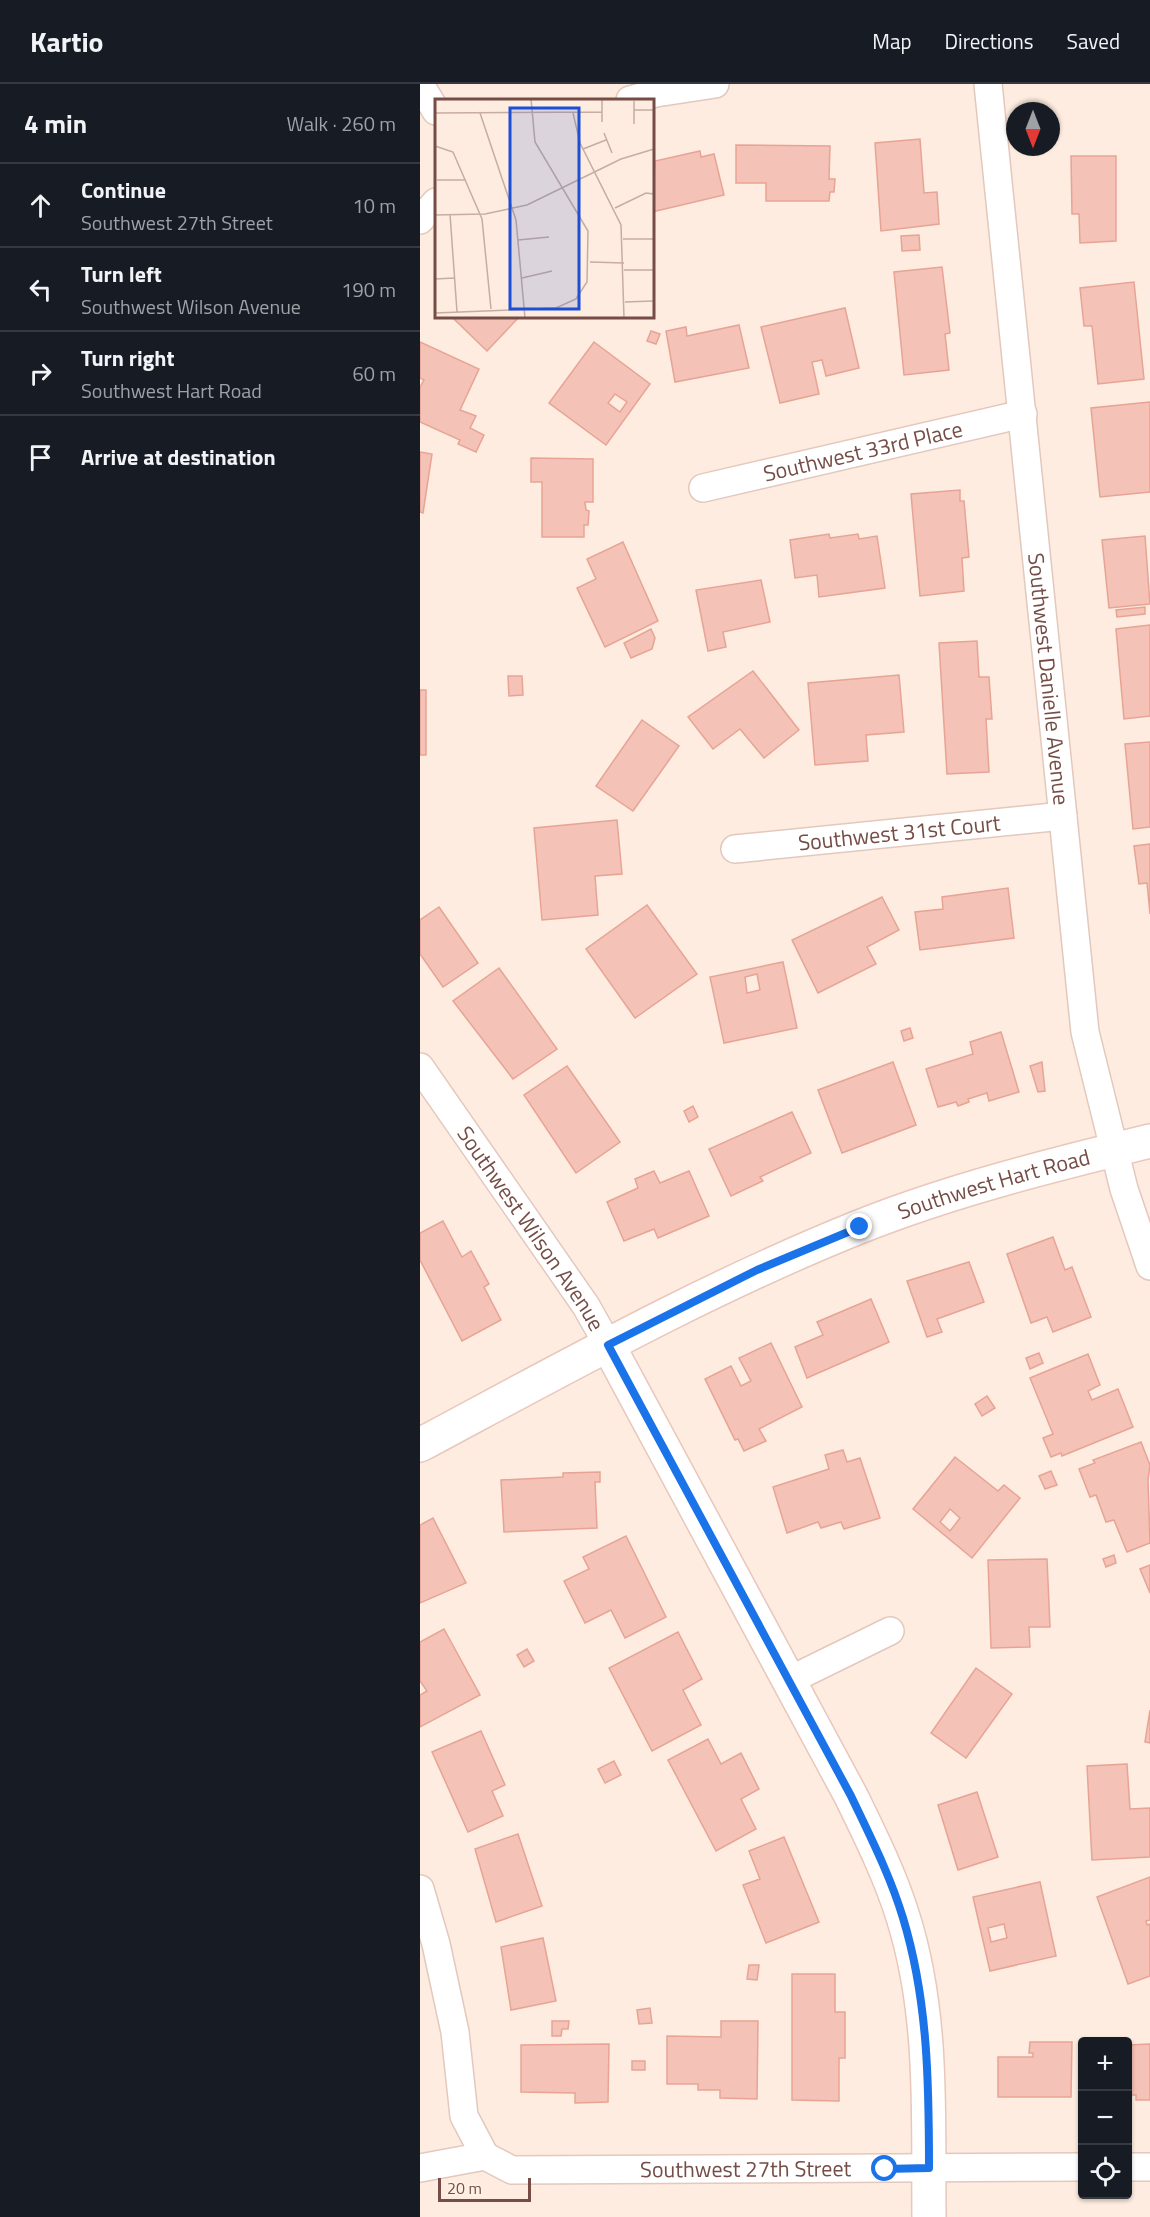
<!DOCTYPE html>
<html lang="en">
<head>
<meta charset="utf-8">
<style>
  :root { --surface:#171b24; --page:#20242c; --text:#f1f3f6; --muted:#9ea1a6; --line:#363941 }
  body { margin:0; font-family:"Titillium Web",sans-serif; background:var(--page); color:var(--text) }
  .controls { position:absolute; right:18px; bottom:18px; display:grid; overflow:hidden; border-radius:6px; box-shadow:0 2px 4px #0004 }
  .controls button { width:54px; height:54px; display:grid; place-items:center; padding:0; border:0; border-bottom:2px solid var(--line); background:var(--surface); color:var(--text); font:30px sans-serif }
  .compass { position:absolute; left:586px; top:18px; width:54px; height:54px; border-radius:50%; background:var(--surface); box-shadow:0 2px 4px #0004; rotate:180deg }
  .scale { position:absolute; left:18px; bottom:15px; width:93px; box-sizing:border-box; padding-left:6px; border:3px solid #754d46; border-top:0; font-size:16px; line-height:21px; white-space:nowrap; color:#754d46; -webkit-text-stroke:4px #fff0e6; paint-order:stroke }
  .stop { position:absolute; width:18px; height:18px; margin:-14px; border:4px solid #1a73e8; border-radius:50%; background:#fff }
  .stop.end { background:#1a73e8; border-color:#fff; box-shadow:0 2px 6px #0008 }
  .list { margin:0; padding:0; list-style:none }
  h2 { display:flex; justify-content:space-between; align-items:center; height:78px; margin:0; padding:0 24px; font-size:26px }
  h2 small { font-size:20px; font-weight:400; color:var(--muted) }
  .list li { display:grid; grid-template-columns:39px 1fr auto; gap:18px; align-items:center; box-sizing:border-box; height:84px; padding:0 24px; border-top:2px solid var(--line) }
  .list b { display:block; font-size:22px; white-space:nowrap }
  .list p { margin:0; font-size:20px; white-space:nowrap; color:var(--muted) }
  .list em { font-size:20px; font-style:normal; color:var(--muted) }
  .icon { flex:none; width:33px; height:33px; fill:none; stroke:currentColor; stroke-width:2; stroke-linecap:round; stroke-linejoin:round }
  .map { position:relative; flex:none; width:730px; height:2133px; overflow:hidden }
  header { display:flex; align-items:center; gap:36px; box-sizing:border-box; height:84px; padding:0 30px; background:var(--surface); border-bottom:2px solid var(--line) }
  header strong { font-size:28px }
  nav { display:flex; gap:33px; margin-inline-start:auto; font-size:21px }
  main { display:flex }
  aside { flex:1; background:var(--surface) }
  .map>svg:first-child { display:block }
  .building { fill:#f4c2b6; stroke:#e7a495; stroke-width:1.5; fill-rule:evenodd }
  .lines { fill:none; stroke-linecap:round; stroke-linejoin:round }
  .street-casing { stroke:#e3c8be; stroke-width:30 }
  .secondary-casing { stroke:#e9c7bb; stroke-width:36 }
  .street { stroke:#fff; stroke-width:27 }
  .secondary { stroke:#fff; stroke-width:33 }
  .route { stroke:#1a73e8; stroke-width:8 }
  .labels { text-anchor:middle; stroke-width:4.5; stroke-linejoin:round; paint-order:stroke }
  .street-label { font-size:22px; fill:#754d46; stroke:#fff0e6 }
  .inset-road { fill:none; stroke:#c7aca2; stroke-width:1.5 }
  .view { fill:#1d4ed8; fill-opacity:0.15; stroke:#1d4ed8; stroke-width:3 }
  .inset-edge { fill:none; stroke:#754d46; stroke-width:3 }
</style>
</head>
<body>
<header>
<strong>Kartio</strong>
<nav><a>Map</a><a>Directions</a><a>Saved</a></nav>
</header>
<main>
<aside>
<h2>4 min<small>Walk · 260 m</small></h2>
<ul class="list">
<li><svg class="icon" aria-label="ahead" viewBox="0 0 24 24"><path d="M12 20V5M6 11l6-6 6 6"/></svg><div><b>Continue</b><p>Southwest 27th Street</p></div><em>10 m</em></li>
<li><svg class="icon" aria-label="left" viewBox="0 0 24 24"><path d="M17 20v-9H6M10 6l-5 5 5 5"/></svg><div><b>Turn left</b><p>Southwest Wilson Avenue</p></div><em>190 m</em></li>
<li><svg class="icon" aria-label="right" viewBox="0 0 24 24"><path d="M7 20v-9h11M14 6l5 5-5 5"/></svg><div><b>Turn right</b><p>Southwest Hart Road</p></div><em>60 m</em></li>
<li><svg class="icon" aria-label="arrive" viewBox="0 0 24 24"><path d="M6 21V4h12l-3 4 3 4H6"/></svg><div><b>Arrive at destination</b></div></li>
</ul>
</aside>
<div class="map">
<svg width="730" height="2133" viewBox="0 0 730 2133">
  <rect width="100%" height="100%" fill="#fdecdf"/>
  <g class="building">
    <polygon points="500,55 504,109 517,108 519,140 461,147 455,59"/>
    <polygon points="316,61 410,62 409,95 415,95 414,108 410,108 409,117 346,117 346,99 316,99"/>
    <polygon points="280,67 281,73 294,70 304,111 232,128 235,77"/>
    <polygon points="651,72 696,72 696,157 660,159 659,130 652,130"/>
    <polygon points="499,151 500,166 482,167 481,152"/>
    <polygon points="522,183 530,249 525,250 529,286 484,291 474,188"/>
    <polygon points="714,198 724,295 678,300 672,242 664,242 660,204"/>
    <polygon points="425,224 439,284 406,292 402,276 392,278 399,310 360,319 341,243"/>
    <polygon points="34,232 100,232 67,267 33,234"/>
    <polygon points="319,241 329,284 255,298 246,247 266,243 267,252"/>
    <polygon points="231,247 240,250 236,260 227,257"/>
    <polygon points="0,258 59,285 40,326 56,332 50,344 64,351 56,368 38,360 40,356 0,338 0,303 4,296 0,294"/>
    <path d="M174,258L230,300L186,361L129,319ZM195,310L207,318L200,328L188,319Z"/>
    <polygon points="730,318 730,408 680,413 671,324"/>
    <polygon points="0,368 12,370 3,429 0,428"/>
    <polygon points="111,374 173,375 173,418 165,418 166,426 169,427 168,441 164,441 164,453 122,453 122,398 111,398"/>
    <polygon points="540,406 540,417 544,417 549,473 542,474 544,507 500,512 491,410"/>
    <polygon points="409,450 410,454 438,450 439,455 457,452 465,504 399,513 397,491 375,494 370,456"/>
    <polygon points="725,452 730,520 689,524 682,456"/>
    <polygon points="203,458 238,537 185,563 157,504 176,495 167,475"/>
    <polygon points="341,496 350,538 303,548 306,563 288,567 276,506"/>
    <polygon points="725,523 725,530 697,533 696,526"/>
    <polygon points="730,541 730,632 704,635 696,545"/>
    <polygon points="231,545 235,554 232,565 211,574 204,559"/>
    <polygon points="557,557 559,593 569,593 572,635 566,635 569,688 527,690 519,559"/>
    <polygon points="333,587 379,646 344,674 320,645 293,665 268,633"/>
    <polygon points="479,591 484,648 446,651 448,677 395,681 388,599"/>
    <polygon points="88,592 102,592 103,611 89,612"/>
    <rect x="0" y="606" width="6" height="65"/>
    <polygon points="222,636 259,662 213,727 176,702"/>
    <polygon points="730,658 730,743 713,745 705,660"/>
    <polygon points="197,736 202,790 175,792 178,831 122,836 114,744"/>
    <polygon points="730,760 730,830 727,799 719,800 714,762"/>
    <polygon points="588,804 594,854 500,866 495,828 523,825 522,813"/>
    <polygon points="462,813 479,846 447,863 456,880 398,909 372,856"/>
    <polygon points="227,821 277,890 215,934 166,865"/>
    <polygon points="19,823 58,879 23,903 0,870 0,836"/>
    <path d="M363,878L377,944L304,959L290,893ZM337,890L340,906L327,909L325,893Z"/>
    <polygon points="79,884 137,965 93,995 33,917"/>
    <polygon points="490,944 493,954 484,957 481,947"/>
    <polygon points="581,948 599,1008 569,1017 567,1009 548,1015 549,1018 538,1022 536,1018 518,1023 506,985 553,970 550,958"/>
    <polygon points="473,978 496,1041 422,1069 398,1006"/>
    <polygon points="622,978 625,1007 618,1008 610,982"/>
    <polygon points="147,982 200,1058 156,1089 104,1011"/>
    <polygon points="273,1022 278,1033 269,1038 264,1027"/>
    <polygon points="372,1028 391,1069 340,1093 343,1097 311,1112 289,1065"/>
    <polygon points="234,1087 240,1099 269,1087 289,1132 238,1154 234,1145 204,1157 187,1118 218,1104 215,1095"/>
    <polygon points="23,1137 42,1173 51,1167 69,1200 64,1203 81,1236 42,1257 0,1176 0,1149"/>
    <polygon points="633,1153 645,1186 652,1183 671,1233 633,1248 627,1233 611,1239 587,1170"/>
    <polygon points="549,1178 564,1218 517,1235 522,1248 507,1253 487,1197"/>
    <polygon points="451,1215 469,1258 387,1294 375,1263 403,1251 397,1238"/>
    <polygon points="351,1259 382,1323 339,1345 346,1357 324,1367 318,1355 315,1356 285,1295 311,1282 321,1302 331,1297 319,1274"/>
    <polygon points="619,1269 623,1279 610,1285 606,1274"/>
    <polygon points="668,1270 680,1301 668,1307 672,1316 698,1305 713,1343 642,1372 641,1369 631,1373 623,1354 633,1350 610,1294"/>
    <polygon points="567,1312 575,1324 562,1332 555,1320"/>
    <polygon points="721,1358 730,1381 728,1396 730,1459 707,1468 694,1436 686,1438 676,1411 670,1413 659,1385 675,1379 673,1376"/>
    <polygon points="423,1366 427,1378 440,1374 460,1434 424,1445 421,1438 401,1444 398,1438 367,1449 353,1403 409,1385 405,1371"/>
    <path d="M535,1373L578,1407L584,1401L600,1414L552,1474L493,1425ZM530,1425L540,1434L530,1447L520,1438Z"/>
    <polygon points="631,1387 637,1401 625,1405 619,1392"/>
    <polygon points="180,1388 180,1398 175,1398 177,1444 84,1448 81,1396 143,1393 143,1389"/>
    <polygon points="13,1434 46,1499 0,1519 0,1441"/>
    <polygon points="206,1452 246,1533 205,1554 191,1526 165,1539 144,1497 169,1485 163,1473"/>
    <polygon points="694,1471 696,1479 686,1483 683,1475"/>
    <polygon points="627,1475 630,1543 609,1543 610,1563 571,1564 568,1476"/>
    <polygon points="730,1481 730,1509 720,1485"/>
    <polygon points="24,1545 60,1611 0,1643 0,1611 7,1607 0,1597 0,1558"/>
    <polygon points="258,1548 282,1595 263,1606 281,1641 232,1667 189,1584"/>
    <polygon points="107,1565 114,1577 104,1583 97,1571"/>
    <polygon points="556,1584 592,1610 546,1674 511,1649"/>
    <polygon points="730,1626 730,1659 725,1658"/>
    <polygon points="61,1647 85,1701 72,1707 83,1732 48,1748 12,1668"/>
    <polygon points="288,1655 301,1680 321,1669 339,1705 321,1715 336,1745 296,1767 248,1676"/>
    <polygon points="194,1677 201,1691 185,1699 178,1685"/>
    <polygon points="707,1680 710,1725 730,1724 730,1773 672,1776 667,1682"/>
    <polygon points="557,1708 578,1773 538,1786 518,1721"/>
    <polygon points="98,1750 122,1822 76,1838 55,1765"/>
    <polygon points="364,1753 399,1838 346,1859 323,1801 340,1795 329,1767"/>
    <polygon points="730,1793 730,1836 726,1837 727,1841 730,1840 730,1892 708,1900 677,1813"/>
    <path d="M620,1798L636,1872L570,1887L553,1813ZM584,1840L587,1854L571,1858L568,1844Z"/>
    <polygon points="123,1854 136,1917 91,1926 81,1863"/>
    <polygon points="329,1881 339,1881 337,1896 327,1895"/>
    <polygon points="372,1890 415,1890 415,1928 425,1928 425,1974 419,1974 419,2017 372,2016"/>
    <polygon points="230,1924 232,1939 219,1940 217,1926"/>
    <polygon points="132,1937 149,1937 148,1945 142,1945 141,1952 132,1952"/>
    <polygon points="301,1937 338,1937 337,2015 300,2014 300,2006 278,2006 278,2000 247,2000 247,1952 301,1953"/>
    <polygon points="610,1958 652,1958 651,2013 578,2013 578,1973 613,1973 613,1969 609,1969"/>
    <polygon points="189,1960 188,2018 155,2019 155,2009 101,2008 101,1961"/>
    <polygon points="730,1960 730,2016 716,2016 716,2011 708,2011 708,1961"/>
    <rect x="212" y="1977" width="13" height="9"/>
  </g>
  <g class="lines">
    <defs>
      <g id="street">
        <path id="s1" d="M568,0L665,948L704,1105L730,1182"/>
        <polyline points="4,7 16,27"/>
        <polyline points="210,16 236,9 295,0"/>
        <polyline points="0,136 16,118"/>
        <path id="s2" d="M283,404L603,330"/>
        <path id="s3" d="M315,765L643,732"/>
        <path id="s4" d="M0,983L166,1222L188,1261"/>
        <polyline points="370,1596 470,1547"/>
        <polyline points="0,1805 16,1860 35,1948 44,2032 65,2072"/>
        <path id="s5" d="M65,2072L92,2086L662,2083"/>
        <polyline points="708,2083 730,2083"/>
        <polyline points="0,2084 65,2072"/>
      </g>
      <g id="secondary">
        <path d="M188,1261L431,1712C450,1751 470,1791 483,1833C514,1931 508,2033 509,2133"/>
        <path id="s6" d="M0,1361C144,1284 287,1204 439,1143C532,1106 632,1081 730,1057"/>
      </g>
    </defs>
    <use href="#street" class="street-casing"/>
    <use href="#secondary" class="secondary-casing"/>
    <use href="#street" class="street"/>
    <use href="#secondary" class="secondary"/>
  </g>
  <g class="lines">
    <path class="route" d="M440,1143L337,1186L188,1261L431,1712C450,1752 470,1791 483,1834C508,1916 509,2000 509,2084L465,2085"/>
  </g>
  <g class="labels">
    <g class="street-label">
      <text dy="8" stroke="none"><textPath href="#s2" startOffset="164">Southwest 33rd Place</textPath></text>
      <text dy="8" stroke="none"><textPath href="#s1" startOffset="598">Southwest Danielle Avenue</textPath></text>
      <text dy="8" stroke="none"><textPath href="#s3" startOffset="165">Southwest 31st Court</textPath></text>
      <text dy="8" stroke="none"><textPath href="#s6" startOffset="632">Southwest Hart Road</textPath></text>
      <text dy="8" stroke="none"><textPath href="#s4" startOffset="196">Southwest Wilson Avenue</textPath></text>
      <text dy="8" stroke="none"><textPath href="#s5" startOffset="264">Southwest 27th Street</textPath></text>
    </g>
  </g>
  <g transform="translate(15 15)">
    <rect width="219" height="219" fill="#fdecdf"/>
    <path class="inset-road" d="M167,0V23M199,11H219M0,14L167,13M45,14L81,121L90,219M138,14L145,44L186,126L189,219M199,25V2M169,34L177,54M0,47L18,53L47,120L56,210M148,50L171,41M2,81H30M180,109L211,94L219,95M15,115L22,213M0,116L50,115L92,106L186,60L219,50M188,140H219M83,141L114,138M155,163L189,164M189,171H219M87,179L117,172M0,180L19,179M190,203L218,202M0,214L121,209L141,200L152,183L153,132L100,43L96,0"/>
    <path class="view" d="M75,9H144V210H75Z"/>
    <rect width="219" height="219" class="inset-edge"/>
  </g>
</svg>
<div class="controls">
<button>+</button>
<button>−</button>
<button><svg class="icon" aria-label="locate" viewBox="0 0 24 24"><circle cx="12" cy="12" r="6"/><path d="M12 2v4M12 18v4M2 12h4M18 12h4"/></svg></button>
</div>
<svg class="compass" viewBox="-18 -18 36 36"><path d="M0-13l5 13h-10z" fill="#e53935"/><path d="M0 13l5-13h-10z" fill="#9ea1a6"/></svg>
<div class="scale">20 m</div>
<div class="stop" style="left:465px;top:2085px"></div>
<div class="stop end" style="left:440px;top:1143px"></div>
</div>
</main>
</body>
</html>
